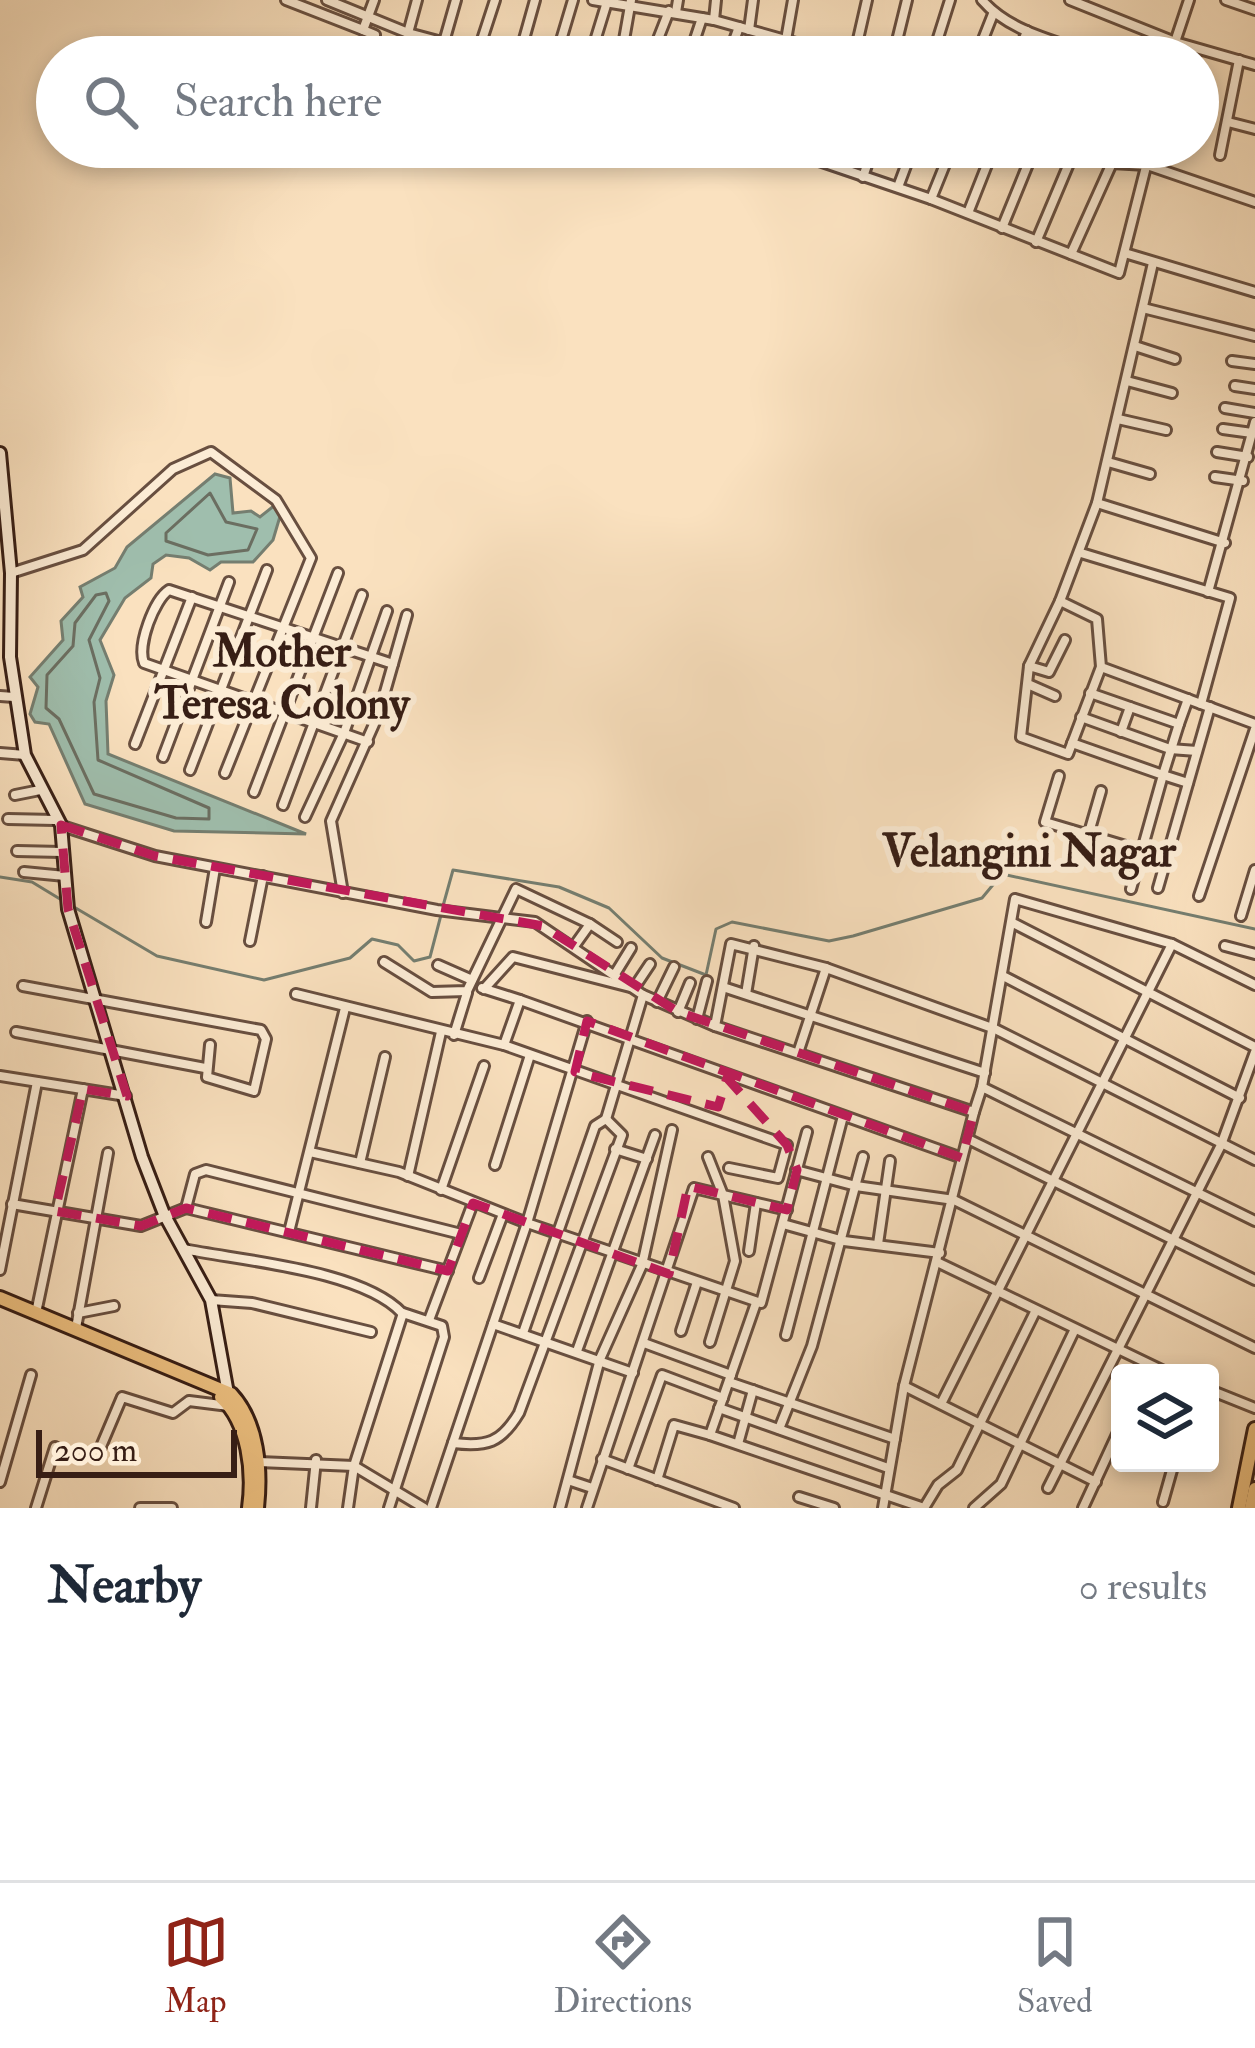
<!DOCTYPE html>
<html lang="en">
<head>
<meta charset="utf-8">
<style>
  :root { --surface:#fff; --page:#f6f6f7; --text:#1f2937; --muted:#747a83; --line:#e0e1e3; --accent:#8f2418 }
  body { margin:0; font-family:"IM FELL Double Pica",serif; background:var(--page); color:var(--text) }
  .controls { position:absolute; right:36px; bottom:36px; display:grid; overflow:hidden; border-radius:12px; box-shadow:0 6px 18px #0003 }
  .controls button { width:108px; height:108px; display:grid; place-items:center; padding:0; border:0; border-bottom:3px solid var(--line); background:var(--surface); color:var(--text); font:60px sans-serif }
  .scale { position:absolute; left:36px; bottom:30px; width:201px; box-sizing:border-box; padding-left:12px; border:6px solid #371e15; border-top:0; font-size:33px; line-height:42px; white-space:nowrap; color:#371e15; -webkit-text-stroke:9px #fcecd5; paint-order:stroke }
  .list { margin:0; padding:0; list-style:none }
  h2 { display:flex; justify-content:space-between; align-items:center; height:156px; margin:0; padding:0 48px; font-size:51px }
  h2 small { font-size:39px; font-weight:400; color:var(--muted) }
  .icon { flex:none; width:66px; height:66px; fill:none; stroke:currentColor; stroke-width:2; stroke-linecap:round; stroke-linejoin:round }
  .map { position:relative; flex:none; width:1255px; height:1508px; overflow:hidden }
  .search { position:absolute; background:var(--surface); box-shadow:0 6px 18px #0003; left:36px; right:36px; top:36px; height:132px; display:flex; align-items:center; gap:30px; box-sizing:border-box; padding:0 42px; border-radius:66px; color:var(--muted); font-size:45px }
  .sheet { height:372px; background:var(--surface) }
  nav { display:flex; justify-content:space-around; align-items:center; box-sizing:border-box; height:168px; border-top:3px solid var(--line); background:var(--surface); font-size:33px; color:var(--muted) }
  nav a { display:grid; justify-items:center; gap:6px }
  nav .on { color:var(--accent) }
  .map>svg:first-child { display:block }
  .water { fill:#9fbead; stroke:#757e70; stroke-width:3 }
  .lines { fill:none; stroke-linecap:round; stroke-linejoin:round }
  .shore { stroke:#6b6e61; stroke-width:3 }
  .stream { stroke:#757e70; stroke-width:3 }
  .street-casing { stroke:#684f40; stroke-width:14 }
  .secondary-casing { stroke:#371e15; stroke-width:16 }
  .primary-casing { stroke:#371e15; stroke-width:18 }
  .street { stroke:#fcecd5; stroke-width:8 }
  .secondary { stroke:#fcecd5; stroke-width:10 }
  .primary { stroke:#edc080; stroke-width:12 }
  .marked { fill:none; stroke:#c2185b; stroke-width:9; stroke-dasharray:24 15; stroke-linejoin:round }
  .labels { text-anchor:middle; stroke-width:12; stroke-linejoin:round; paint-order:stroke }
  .neighbourhood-label { font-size:45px; font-weight:bold; fill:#371e15; stroke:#fcecd5 }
</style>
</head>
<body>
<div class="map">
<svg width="1255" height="1508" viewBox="0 0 1255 1508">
  <rect width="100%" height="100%" fill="#fae1bf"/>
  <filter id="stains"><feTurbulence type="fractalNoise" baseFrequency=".00167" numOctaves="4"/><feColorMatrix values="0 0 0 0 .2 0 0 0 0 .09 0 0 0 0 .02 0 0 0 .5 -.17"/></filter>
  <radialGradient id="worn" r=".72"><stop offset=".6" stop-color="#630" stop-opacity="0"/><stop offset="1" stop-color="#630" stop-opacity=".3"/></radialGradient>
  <polygon class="water" points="215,474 230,478 233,513 251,511 260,517 275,505 281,513 273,540 253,562 221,562 210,570 189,558 166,555 153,564 151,578 125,598 100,640 114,675 106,701 108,754 306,834 174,831 85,804 49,724 35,722 30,714 38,687 30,677 63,640 61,621 83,597 80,587 115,568 127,547"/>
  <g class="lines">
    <g class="shore">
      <polygon points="210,493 226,522 257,529 248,550 208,555 166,541 166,533"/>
      <polygon points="106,593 109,601 89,640 100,678 94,702 98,760 209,808 209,819 176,818 94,794 59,719 46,708 47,675 73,646 75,623 96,595"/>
    </g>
    <g class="stream">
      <polyline points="0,877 32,882 60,899"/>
      <polyline points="443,906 453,870 559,887 609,908 662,958 706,975 716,929 732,922 829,941 853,936 982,898 1002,874 1255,929"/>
      <polyline points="74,907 157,956 264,980 350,958 372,939 398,945 414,961 430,957 441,915"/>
    </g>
    <defs>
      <g id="street">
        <polyline points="286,0 363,30"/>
        <polyline points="327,0 408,33 498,57"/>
        <polyline points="374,0 363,30 375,35"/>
        <polyline points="593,0 714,20 846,57"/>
        <path d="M982,0C1010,33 1062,43 1102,57"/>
        <polyline points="1070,0 1175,42 1255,65"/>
        <polyline points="1226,0 1255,10"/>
        <polyline points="676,12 678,0"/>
        <polyline points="714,20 716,0"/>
        <polyline points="749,30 753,0"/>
        <polyline points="408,33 417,0"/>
        <polyline points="786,40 793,0"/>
        <polyline points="595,41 607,2"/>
        <polyline points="444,42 456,0"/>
        <polyline points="478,52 495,0"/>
        <polyline points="519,57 535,0"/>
        <polyline points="556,57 573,0"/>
        <polyline points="621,57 631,0"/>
        <polyline points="651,57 669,11"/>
        <polyline points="689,57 702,18"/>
        <polyline points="728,57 739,27"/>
        <polyline points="767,57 773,37"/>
        <polyline points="854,57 867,0"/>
        <polyline points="893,57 907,0"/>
        <polyline points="932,57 950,0"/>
        <polyline points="976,57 993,14"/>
        <polyline points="1017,57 1027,31"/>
        <polyline points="1170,57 1189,0"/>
        <polyline points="1228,122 1255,129"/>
        <polyline points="778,147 931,199 1119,273 1151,147"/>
        <polyline points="1080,147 1112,163 1147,165 1255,202"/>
        <polyline points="1220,155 1239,60"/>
        <polyline points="863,177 873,147"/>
        <polyline points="898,187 913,147"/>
        <polyline points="931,199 952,147"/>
        <polyline points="968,213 994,147"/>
        <polyline points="1002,228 1035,147"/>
        <polyline points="1036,242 1076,147"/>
        <polyline points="1071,254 1112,163"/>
        <polyline points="1128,254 1255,292"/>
        <polyline points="1153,263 1097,503 1060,601 1097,619 1101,667 1255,724"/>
        <polyline points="1143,308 1255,336"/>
        <polyline points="1135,346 1175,359"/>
        <polyline points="1232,361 1255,364"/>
        <polyline points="1127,381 1172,393"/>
        <polyline points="1235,386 1255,389"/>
        <polyline points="1225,408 1255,413"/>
        <polyline points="1118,419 1166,430"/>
        <polyline points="1223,429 1252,433"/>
        <polyline points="1217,452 1248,457"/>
        <polyline points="1108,462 1150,474"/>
        <polyline points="1215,477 1243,481"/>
        <polyline points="1097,503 1225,543"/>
        <polyline points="1081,553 1230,598 1201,704"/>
        <polyline points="11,573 83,550 173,469 211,452 276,500 311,558 225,773"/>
        <polyline points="1208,592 1255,422"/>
        <polyline points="1065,640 1049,672 1029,666 1021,737 1068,754 1101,667"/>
        <polyline points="1029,666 1060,601"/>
        <polyline points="1030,685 1055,696"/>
        <polyline points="1090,693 1179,724 1188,699"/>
        <polyline points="0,696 14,697"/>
        <polyline points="1081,717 1170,749 1197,751"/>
        <polyline points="1179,724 1163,775 1188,783"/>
        <polyline points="1121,732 1130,707"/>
        <path d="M368,742L144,663C137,645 154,600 169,590L393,664"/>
        <polyline points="1072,743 1163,775 1131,889"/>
        <polyline points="135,744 192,597"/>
        <polyline points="0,753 25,755"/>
        <polyline points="163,757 229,582"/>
        <polyline points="190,770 267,570"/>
        <polyline points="1059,776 1045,822 1166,858"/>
        <polyline points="254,792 338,573"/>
        <polyline points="15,795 40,790"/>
        <polyline points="283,805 362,595"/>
        <polyline points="305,817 344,733 387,611"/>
        <polyline points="8,819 55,820"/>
        <polyline points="62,826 155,856 437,910 535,922 643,995 606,1119"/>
        <polyline points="1088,836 1101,791"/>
        <polyline points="17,851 62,852"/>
        <polyline points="24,872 65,876"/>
        <polyline points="1158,888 1210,707"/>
        <polyline points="343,893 331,821 379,713 407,615"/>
        <polyline points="1199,896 1255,729"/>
        <polyline points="1241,916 1255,870"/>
        <polyline points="206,922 215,868"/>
        <polyline points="1013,923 1255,1047"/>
        <polyline points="250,941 263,876"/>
        <polyline points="575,945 590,924 617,942"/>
        <polyline points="1225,946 1255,954"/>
        <polyline points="384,962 432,992 467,991 516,889 590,924"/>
        <polyline points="438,965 472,980"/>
        <polyline points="615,974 631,948"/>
        <polyline points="1005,977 1240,1098"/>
        <polyline points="23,986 261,1030 266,1039 254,1091 207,1077 210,1045"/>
        <polyline points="723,987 985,1073"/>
        <polyline points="482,988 520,1000 504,1045"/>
        <polyline points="484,989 513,957 634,988 650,964"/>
        <polyline points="296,994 504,1045 787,1145 778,1178 729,1168"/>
        <polyline points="746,994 754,946"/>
        <polyline points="643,995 715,1026"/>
        <polyline points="520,1000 962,1158"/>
        <polyline points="657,1002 674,967"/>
        <polyline points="678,1012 690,983"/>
        <polyline points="697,1019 707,981"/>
        <polyline points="16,1032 205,1068"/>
        <polyline points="454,1035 467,993"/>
        <polyline points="799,1050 826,968"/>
        <polyline points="0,1076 126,1096"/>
        <polyline points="982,1087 1015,899 1172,944 1255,985"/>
        <polyline points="968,1139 1255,1280"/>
        <polyline points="615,1149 647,1159"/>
        <polyline points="310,1152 399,1172 527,1223 761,1303 807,1132"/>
        <polyline points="708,1157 723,1195 787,1210"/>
        <polyline points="1255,1160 995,1029 826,968 731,944 715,1026 974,1112 982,1087 1255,1221"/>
        <polyline points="360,1163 385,1057"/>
        <polyline points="495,1165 530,1055"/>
        <polyline points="796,1170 856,1186 954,1200 1255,1348"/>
        <polyline points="408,1176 441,1032"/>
        <polyline points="441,1190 484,1066"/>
        <polyline points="12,1204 141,1226 186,1208 448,1271"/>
        <polyline points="186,1208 195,1174 206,1170 461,1234"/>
        <polyline points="783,1224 844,1241 940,1253"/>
        <polyline points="289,1232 345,1008"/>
        <polyline points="878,1244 890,1161"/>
        <path d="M184,1249C243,1261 362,1270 402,1313"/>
        <polyline points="749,1251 756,1203"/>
        <polyline points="937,1262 1168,1373"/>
        <polyline points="0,1270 37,1082"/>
        <polyline points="479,1278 503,1214"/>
        <polyline points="211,1300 252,1303 371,1332"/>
        <polyline points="756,1303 710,1435 924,1508 938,1485 957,1470 1035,1312"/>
        <polyline points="36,1313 83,1089"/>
        <polyline points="78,1313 114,1306"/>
        <polyline points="429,1320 473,1203"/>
        <polyline points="493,1324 633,1373"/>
        <polyline points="76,1328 108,1153"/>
        <polyline points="681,1331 697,1282"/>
        <polyline points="786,1335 843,1116"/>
        <polyline points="644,1343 731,1375"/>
        <polyline points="577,1351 655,1135"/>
        <polyline points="729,1382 895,1439"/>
        <polyline points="904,1386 1096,1482"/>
        <polyline points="1210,1390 1255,1408"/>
        <polyline points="941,1404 1172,944"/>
        <polyline points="719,1408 888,1468"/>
        <polyline points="779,1429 812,1346 863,1157"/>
        <path d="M453,1443C487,1447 501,1443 519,1413L622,1135L606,1119L595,1126L523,1333"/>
        <polyline points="738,1444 753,1390"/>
        <polyline points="97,1456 122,1397 173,1413 189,1401 229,1406"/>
        <polyline points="602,1459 734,1508"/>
        <polyline points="259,1462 354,1466 424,1508"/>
        <polyline points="628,1469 662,1375 723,1398"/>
        <polyline points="568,1480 592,1488"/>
        <polyline points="657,1480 674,1425 710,1435"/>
        <polyline points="0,1482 31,1375"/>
        <polyline points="1048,1488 1221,1145 1255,1052"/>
        <polyline points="799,1497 834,1508"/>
        <polyline points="1163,1502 1174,1463"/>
        <polyline points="36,1508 55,1447"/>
        <polyline points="140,1508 172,1508"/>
        <polyline points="311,1508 316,1460"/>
        <polyline points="348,1508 354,1466 403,1313 442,1326 444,1337 389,1508"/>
        <polyline points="431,1508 527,1223 587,1021"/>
        <polyline points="560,1508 600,1359 642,1265 672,1130"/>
        <polyline points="587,1508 694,1188 723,1195 735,1261 710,1342"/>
        <polyline points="883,1508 904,1386 974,1112"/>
        <polyline points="974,1508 1001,1484 1074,1331"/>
        <polyline points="1083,1508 1120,1428"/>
      </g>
      <polyline id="secondary" points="0,453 11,573 10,657 25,755 61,825 68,909 142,1157 164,1214 211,1300 229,1399"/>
      <g id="primary">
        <path d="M0,1298L231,1394C258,1423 261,1470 257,1508"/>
        <path d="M221,1397C249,1423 254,1472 249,1508"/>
        <polyline points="1239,1508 1255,1429"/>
        <polyline points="1251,1508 1255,1489"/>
      </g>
    </defs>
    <use href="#street" class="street-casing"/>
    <use href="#secondary" class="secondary-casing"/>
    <use href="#primary" class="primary-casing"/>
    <use href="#street" class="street"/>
    <use href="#secondary" class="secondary"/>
    <use href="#primary" class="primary"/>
  </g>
  <path class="marked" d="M61,825L155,856L543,926L678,1012L974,1112L962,1158L587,1021L575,1072L718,1107L727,1078L787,1145L797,1170L787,1210L688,1186L669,1274L473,1203L448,1271L186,1208L141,1226L55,1211L83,1089L127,1096L68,909Z"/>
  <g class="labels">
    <g class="neighbourhood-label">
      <text x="282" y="666">Mother<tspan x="282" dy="52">Teresa Colony</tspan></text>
      <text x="1029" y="866">Velangini Nagar</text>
    </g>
  </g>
  <rect width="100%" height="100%" filter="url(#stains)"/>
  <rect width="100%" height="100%" fill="url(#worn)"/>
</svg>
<div class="controls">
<button><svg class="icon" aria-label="layers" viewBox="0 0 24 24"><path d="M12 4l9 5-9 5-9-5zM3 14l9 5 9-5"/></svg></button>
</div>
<div class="scale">200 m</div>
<div class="search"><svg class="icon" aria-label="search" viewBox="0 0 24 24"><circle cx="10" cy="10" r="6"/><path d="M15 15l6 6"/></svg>Search here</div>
</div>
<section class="sheet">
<h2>Nearby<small>0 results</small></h2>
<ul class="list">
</ul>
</section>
<nav>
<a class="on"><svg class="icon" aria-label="map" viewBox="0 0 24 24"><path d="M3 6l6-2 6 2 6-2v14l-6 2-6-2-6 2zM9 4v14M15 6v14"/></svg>Map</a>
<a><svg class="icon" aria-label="directions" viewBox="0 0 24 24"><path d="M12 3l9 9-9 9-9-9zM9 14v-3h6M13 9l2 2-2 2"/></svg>Directions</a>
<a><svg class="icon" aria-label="saved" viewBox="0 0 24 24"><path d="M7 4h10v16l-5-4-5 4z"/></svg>Saved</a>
</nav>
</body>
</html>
